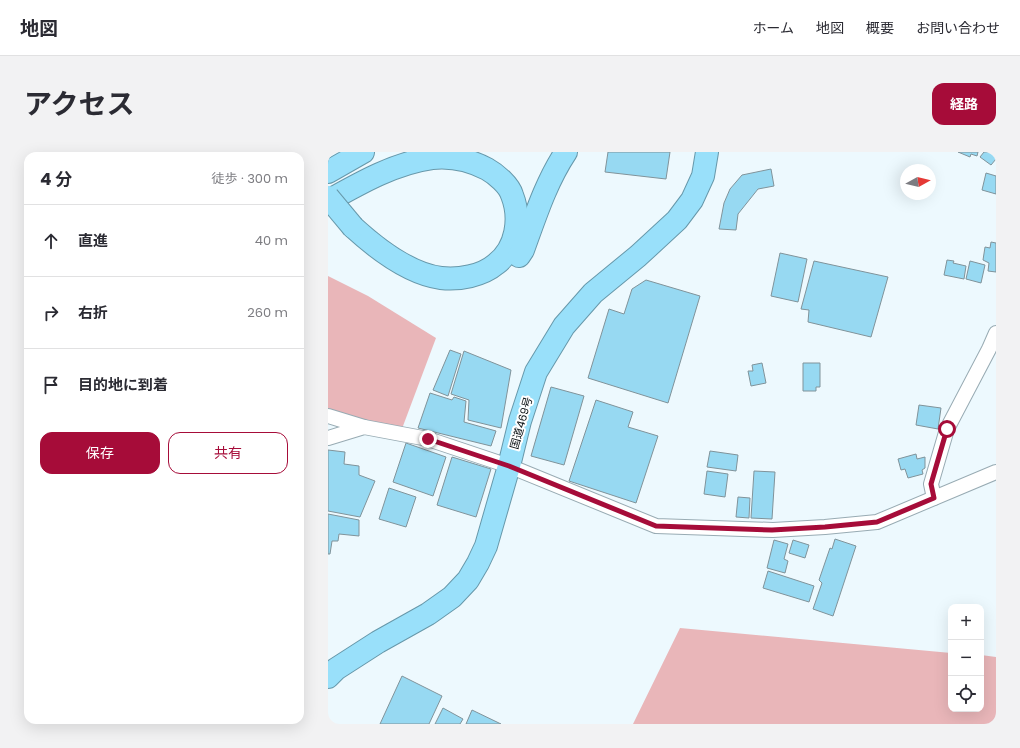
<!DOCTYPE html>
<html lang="ja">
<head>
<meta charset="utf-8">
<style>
  :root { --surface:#fff; --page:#f2f2f3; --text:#2b2b33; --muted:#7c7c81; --line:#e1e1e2; --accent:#a60c39 }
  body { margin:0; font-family:Poppins,"Noto Sans JP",sans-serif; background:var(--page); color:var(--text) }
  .controls { position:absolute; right:12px; bottom:12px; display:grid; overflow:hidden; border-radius:8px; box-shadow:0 4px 16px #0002 }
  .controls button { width:36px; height:36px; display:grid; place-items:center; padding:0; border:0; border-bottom:1px solid var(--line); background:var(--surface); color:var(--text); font:20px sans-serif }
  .compass { position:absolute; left:572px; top:12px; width:36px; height:36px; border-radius:50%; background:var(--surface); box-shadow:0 4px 16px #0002; rotate:82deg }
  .stop { position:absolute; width:12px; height:12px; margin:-9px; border:3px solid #a60c39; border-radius:50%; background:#fff }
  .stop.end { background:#a60c39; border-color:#fff; box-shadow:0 1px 4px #0008 }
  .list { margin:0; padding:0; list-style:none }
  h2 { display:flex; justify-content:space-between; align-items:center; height:52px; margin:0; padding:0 16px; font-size:17px }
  h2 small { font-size:13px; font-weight:400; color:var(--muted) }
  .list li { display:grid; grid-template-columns:26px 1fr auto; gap:12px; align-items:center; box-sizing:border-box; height:72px; padding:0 16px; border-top:1px solid var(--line) }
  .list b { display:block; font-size:15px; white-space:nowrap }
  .list em { font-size:13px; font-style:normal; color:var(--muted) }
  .actions { display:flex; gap:8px; padding:12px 16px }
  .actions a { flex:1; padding:9px 0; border:1px solid var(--accent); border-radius:12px; text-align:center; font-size:14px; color:var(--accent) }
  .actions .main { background:var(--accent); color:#fff }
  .icon { flex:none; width:22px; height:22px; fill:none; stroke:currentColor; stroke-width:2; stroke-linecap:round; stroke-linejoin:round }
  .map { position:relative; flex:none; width:668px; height:572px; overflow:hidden; border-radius:12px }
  header { display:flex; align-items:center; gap:24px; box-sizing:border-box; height:56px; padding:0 20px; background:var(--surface); border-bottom:1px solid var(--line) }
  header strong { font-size:19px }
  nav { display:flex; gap:22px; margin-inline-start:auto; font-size:14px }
  .intro { display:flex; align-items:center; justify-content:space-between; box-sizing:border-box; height:96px; padding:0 24px }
  h1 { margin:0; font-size:28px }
  .button { padding:10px 18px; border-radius:12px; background:var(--accent); color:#fff; font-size:14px; font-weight:700 }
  main { display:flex; gap:24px; padding:0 24px }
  aside { flex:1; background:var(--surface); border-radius:12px; box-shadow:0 4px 16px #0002 }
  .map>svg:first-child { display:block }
  .green { fill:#e9b6b9 }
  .building { fill:#97d9f2; stroke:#80939a }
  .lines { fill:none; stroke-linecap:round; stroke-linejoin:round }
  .street-casing { stroke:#98abb3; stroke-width:16 }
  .highway-casing { stroke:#6798aa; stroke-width:24 }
  .street { stroke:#fff; stroke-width:14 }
  .highway { stroke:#99e0fa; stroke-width:22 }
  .highway-bridge-casing { stroke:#6798aa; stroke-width:24; stroke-linecap:butt }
  .highway-bridge { stroke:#99e0fa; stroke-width:22 }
  .route { stroke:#a60c39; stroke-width:5 }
  .labels { text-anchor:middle; stroke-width:4; stroke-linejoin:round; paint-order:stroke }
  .street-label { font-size:11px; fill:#0b1215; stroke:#fff }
</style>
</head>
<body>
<header>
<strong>地図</strong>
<nav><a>ホーム</a><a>地図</a><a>概要</a><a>お問い合わせ</a></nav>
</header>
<div class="intro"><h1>アクセス</h1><a class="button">経路</a></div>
<main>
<aside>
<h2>4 分<small>徒歩 · 300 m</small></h2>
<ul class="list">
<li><svg class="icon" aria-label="ahead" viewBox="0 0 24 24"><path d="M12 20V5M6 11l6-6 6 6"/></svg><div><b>直進</b></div><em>40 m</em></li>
<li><svg class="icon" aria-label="right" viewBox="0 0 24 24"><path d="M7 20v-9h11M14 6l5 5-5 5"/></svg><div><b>右折</b></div><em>260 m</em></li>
<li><svg class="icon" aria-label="arrive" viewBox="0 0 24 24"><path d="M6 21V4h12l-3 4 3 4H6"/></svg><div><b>目的地に到着</b></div></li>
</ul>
<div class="actions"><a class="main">保存</a><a>共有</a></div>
</aside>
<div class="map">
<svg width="668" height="572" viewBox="0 0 668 572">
  <rect width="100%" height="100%" fill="#edf9fe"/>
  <g class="green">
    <polygon points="0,124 40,144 108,186 72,282 0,261"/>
    <polygon points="352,476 623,501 623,557 653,557 653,503 668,505 668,572 305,572"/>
  </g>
  <g class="building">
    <polygon points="280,0 342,0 338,27 277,20"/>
    <polygon points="630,0 650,0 649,4 643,2 642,5"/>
    <polygon points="656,0 668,0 668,7 663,13 652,5"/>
    <polygon points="443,17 446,34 430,37 410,62 408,78 391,77 396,51 402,37 414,23"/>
    <polygon points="658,21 668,24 668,42 654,38"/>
    <polygon points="663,90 668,91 668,120 660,119 661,111 655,108 657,95 662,96"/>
    <polygon points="452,101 479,107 470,150 443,144"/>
    <polygon points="619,108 626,109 625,111 638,114 636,127 616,123"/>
    <polygon points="486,109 560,125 543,185 480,170 481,158 473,157"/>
    <polygon points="642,109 657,113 653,131 638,127"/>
    <polygon points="318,128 372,144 340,251 260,226 281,157 296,162 304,137"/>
    <polygon points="122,198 133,202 120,244 105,238"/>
    <polygon points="136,199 183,218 173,276 140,268 141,248 123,242"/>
    <polygon points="434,211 438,231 423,234 420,219 425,219 424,213"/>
    <polygon points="475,211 492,211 492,235 488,235 488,239 475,239"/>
    <polygon points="223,235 256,244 236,313 203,304"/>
    <polygon points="102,241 124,248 126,245 138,249 136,270 168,279 163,294 90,276"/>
    <polygon points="268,248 305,260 300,275 330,284 308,351 241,329"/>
    <polygon points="591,253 613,256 610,277 588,273"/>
    <polygon points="78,291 118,305 105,344 65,330"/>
    <polygon points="0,298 17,300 16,312 31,314 31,323 47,329 32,365 0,359"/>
    <polygon points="382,299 410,303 408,319 379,315"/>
    <polygon points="588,302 589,307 597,305 597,316 594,318 595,322 580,326 577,317 573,318 570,307"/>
    <polygon points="124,305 163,317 148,365 109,353"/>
    <polygon points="379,319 400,322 397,345 376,342"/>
    <polygon points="426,319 447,320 444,367 423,366"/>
    <polygon points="61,336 88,345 78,375 51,367"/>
    <polygon points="410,345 422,346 421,366 408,365"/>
    <polygon points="0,362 31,368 31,384 11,382 10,389 4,389 2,402 0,402"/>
    <polygon points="507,387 528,394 505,464 485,457 494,431 491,428 502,396 504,397"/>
    <polygon points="446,388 460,392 456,407 460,409 457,421 439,416"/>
    <polygon points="465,388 481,393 477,406 461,401"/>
    <polygon points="440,419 486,434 481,450 435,436"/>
    <polygon points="74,524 114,544 101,572 52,572"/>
    <polygon points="115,556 135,567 132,572 107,572"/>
    <polygon points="144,558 173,572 138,572"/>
  </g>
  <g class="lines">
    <defs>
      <g id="street">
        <polyline points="0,264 36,275"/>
        <polyline points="0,286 36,275 100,287 181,314 328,374 445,378 497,375 549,370 668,320"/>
        <polyline points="606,346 603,332 619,277 661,197 668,181"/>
      </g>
      <g id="highway">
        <polyline points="0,20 35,0"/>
        <path d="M0,49C32,31 67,11 104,6C123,4 142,8 159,17C168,22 181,33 184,43C193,66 189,96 168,112C154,124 131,128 113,126C82,122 48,96 25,75"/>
        <path d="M191,104L195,98C207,65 218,30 238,0"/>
        <polyline points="0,525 8,517 50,490 100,462 124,445 140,428 150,411 158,394 181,314 192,269 208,220 236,174 265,141 310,104 349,68 364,48 375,24 379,0"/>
      </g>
    </defs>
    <use href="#street" class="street-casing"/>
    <use href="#highway" class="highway-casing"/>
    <use href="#street" class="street"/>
    <use href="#highway" class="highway"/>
    <defs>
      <polyline id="highway-bridge" points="0,45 25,75"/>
    </defs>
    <use href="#highway-bridge" class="highway-bridge-casing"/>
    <use href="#highway-bridge" class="highway-bridge"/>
  </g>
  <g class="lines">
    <polyline class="route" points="100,287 181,314 328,374 444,378 497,375 549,370 606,346 603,332 619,277"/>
  </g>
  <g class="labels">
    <g class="street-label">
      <text transform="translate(193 271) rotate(-74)" y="4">国道469号</text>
    </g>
  </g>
</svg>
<div class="controls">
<button>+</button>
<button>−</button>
<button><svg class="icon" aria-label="locate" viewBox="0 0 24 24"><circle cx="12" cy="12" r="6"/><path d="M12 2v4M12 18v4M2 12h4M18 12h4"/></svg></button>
</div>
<svg class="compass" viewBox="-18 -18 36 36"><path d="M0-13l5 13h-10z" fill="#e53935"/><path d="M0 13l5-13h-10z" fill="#7c7c81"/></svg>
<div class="stop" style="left:619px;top:277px"></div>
<div class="stop end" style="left:100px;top:287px"></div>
</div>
</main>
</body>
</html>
